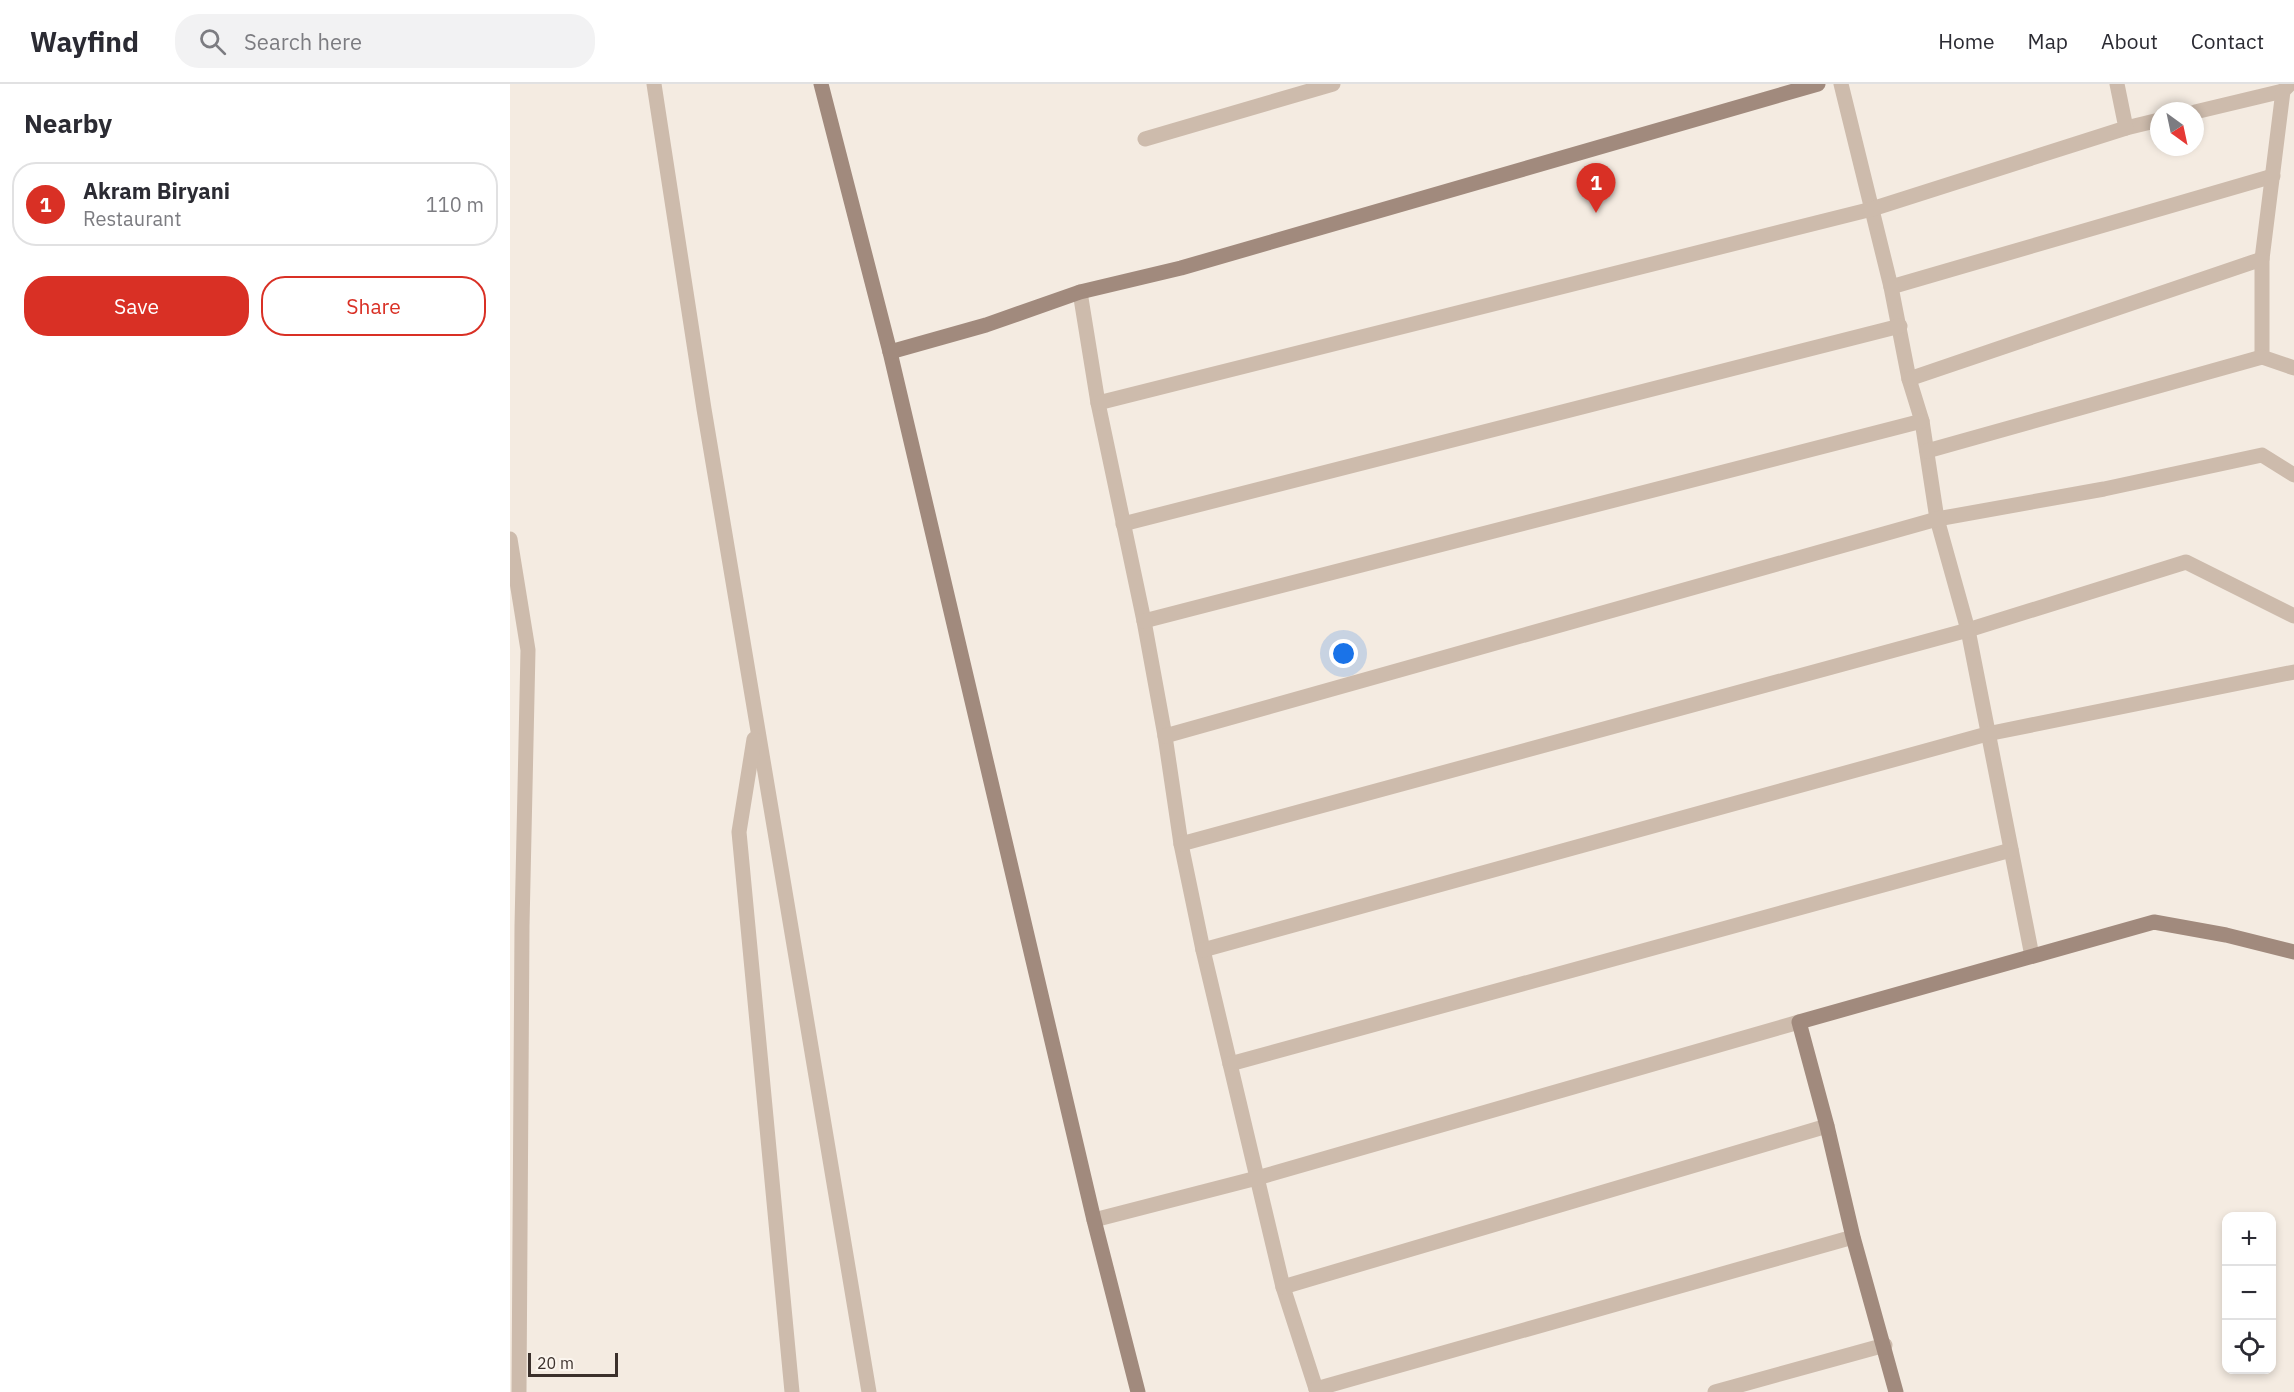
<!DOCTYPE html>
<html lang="en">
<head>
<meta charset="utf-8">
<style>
  :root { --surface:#fff; --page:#f2f2f3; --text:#2b2b33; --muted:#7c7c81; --line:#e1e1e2; --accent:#d93025 }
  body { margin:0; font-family:"IBM Plex Sans",sans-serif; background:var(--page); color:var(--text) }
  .controls { position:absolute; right:18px; bottom:18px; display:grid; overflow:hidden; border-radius:12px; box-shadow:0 3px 9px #0003 }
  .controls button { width:54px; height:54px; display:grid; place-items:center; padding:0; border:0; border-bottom:2px solid var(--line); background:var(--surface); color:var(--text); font:30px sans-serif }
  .compass { position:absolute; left:1640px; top:18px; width:54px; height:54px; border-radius:50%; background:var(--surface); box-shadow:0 3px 9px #0003; rotate:147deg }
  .scale { position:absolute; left:18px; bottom:15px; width:90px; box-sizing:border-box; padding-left:6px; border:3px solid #3b302b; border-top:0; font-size:16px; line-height:21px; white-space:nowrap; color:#3b302b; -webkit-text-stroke:4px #fbf5ee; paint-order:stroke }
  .you { position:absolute; left:834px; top:570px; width:21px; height:21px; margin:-15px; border:4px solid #fff; border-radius:50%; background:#1a73e8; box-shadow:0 0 0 9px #1a73e833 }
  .badge { display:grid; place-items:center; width:39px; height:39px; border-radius:50%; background:var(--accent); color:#fff; font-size:20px; font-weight:700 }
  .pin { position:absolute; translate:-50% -50px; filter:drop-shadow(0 2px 3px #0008) }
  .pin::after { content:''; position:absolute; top:32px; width:21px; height:18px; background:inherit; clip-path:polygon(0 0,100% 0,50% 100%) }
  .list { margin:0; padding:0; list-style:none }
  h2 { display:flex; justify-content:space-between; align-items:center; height:78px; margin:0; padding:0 24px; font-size:26px }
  h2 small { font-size:20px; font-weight:400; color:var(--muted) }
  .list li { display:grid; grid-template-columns:39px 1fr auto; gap:18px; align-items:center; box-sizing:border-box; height:84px; margin:0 12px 12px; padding:0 12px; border:2px solid var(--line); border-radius:24px }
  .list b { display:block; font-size:22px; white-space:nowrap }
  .list p { margin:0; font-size:20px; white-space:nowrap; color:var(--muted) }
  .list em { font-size:20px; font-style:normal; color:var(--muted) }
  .actions { display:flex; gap:12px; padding:18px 24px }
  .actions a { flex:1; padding:14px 0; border:2px solid var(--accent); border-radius:24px; text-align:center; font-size:21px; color:var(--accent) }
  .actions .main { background:var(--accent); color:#fff }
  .icon { flex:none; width:33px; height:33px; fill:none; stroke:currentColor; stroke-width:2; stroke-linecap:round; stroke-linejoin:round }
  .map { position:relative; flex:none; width:1784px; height:1308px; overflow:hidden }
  header { display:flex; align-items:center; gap:36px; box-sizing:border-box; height:84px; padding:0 30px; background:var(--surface); border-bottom:2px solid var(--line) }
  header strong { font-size:28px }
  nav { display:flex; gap:33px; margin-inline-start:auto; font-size:21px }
  .search { width:420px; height:54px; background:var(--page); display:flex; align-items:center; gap:15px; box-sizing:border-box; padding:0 21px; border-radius:24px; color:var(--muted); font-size:22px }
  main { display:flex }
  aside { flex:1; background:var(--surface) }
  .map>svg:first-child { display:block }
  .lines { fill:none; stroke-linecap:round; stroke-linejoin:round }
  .lane { stroke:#cdbbac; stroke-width:15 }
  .street { stroke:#cdbbac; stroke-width:15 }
  .secondary { stroke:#a18a7d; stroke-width:15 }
</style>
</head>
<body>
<header>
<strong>Wayfind</strong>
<div class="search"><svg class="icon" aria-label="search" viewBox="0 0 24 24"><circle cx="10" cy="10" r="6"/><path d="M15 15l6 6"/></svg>Search here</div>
<nav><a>Home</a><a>Map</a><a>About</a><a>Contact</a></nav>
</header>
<main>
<aside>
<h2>Nearby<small></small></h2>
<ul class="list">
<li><span class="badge">1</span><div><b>Akram Biryani</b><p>Restaurant</p></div><em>110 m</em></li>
</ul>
<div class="actions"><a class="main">Save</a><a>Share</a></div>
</aside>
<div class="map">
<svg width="1784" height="1308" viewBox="0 0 1784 1308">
  <rect width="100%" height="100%" fill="#f4ebe1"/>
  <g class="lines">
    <polyline class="lane" points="1381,203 1763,92"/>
    <g class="street">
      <polyline points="144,0 194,325 359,1308"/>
      <polyline points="1331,0 1381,203 1399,295 1412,337 1427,435 1458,546 1522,872"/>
      <polyline points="1685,28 1773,7"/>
      <polyline points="1616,44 1649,36"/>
      <polyline points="635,55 823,0"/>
      <polyline points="1752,175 1773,7 1780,0"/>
      <polyline points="570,208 588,319 634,537 655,652 671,760 693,866 773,1203 807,1308"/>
      <polyline points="1399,295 1752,175 1752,273 1784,284"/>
      <polyline points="588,319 1362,125 1616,44 1607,0"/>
      <polyline points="1417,367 1752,273"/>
      <polyline points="613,440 1390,242"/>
      <polyline points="0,455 18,566 12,842 9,1308"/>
      <polyline points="634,537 1412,337"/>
      <polyline points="655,652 1427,435 1594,405 1752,371 1784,391"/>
      <polyline points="244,655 229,748 282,1308"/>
      <polyline points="671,760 1458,546 1676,478 1784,532"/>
      <polyline points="693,866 1477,650 1784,588"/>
      <polyline points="720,980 1501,766"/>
      <polyline points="584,1136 747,1094 1289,938"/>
      <polyline points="773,1203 1317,1042"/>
      <polyline points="806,1305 1343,1153"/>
      <polyline points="1205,1308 1375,1261"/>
    </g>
    <g class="secondary">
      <polyline points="311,0 380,268 584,1136 628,1308"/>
      <polyline points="380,268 476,241 570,208 671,184 1308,0"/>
      <polyline points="1386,1308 1343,1153 1317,1042 1289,938 1644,838 1716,851 1784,868"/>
    </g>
  </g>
</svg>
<div class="controls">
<button>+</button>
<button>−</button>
<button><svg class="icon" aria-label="locate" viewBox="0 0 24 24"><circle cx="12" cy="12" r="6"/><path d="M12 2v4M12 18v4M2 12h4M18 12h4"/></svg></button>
</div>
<svg class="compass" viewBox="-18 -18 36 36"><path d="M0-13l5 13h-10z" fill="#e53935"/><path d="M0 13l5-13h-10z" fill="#7c7c81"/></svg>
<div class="scale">20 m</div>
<div class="you"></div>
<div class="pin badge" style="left:1086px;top:129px">1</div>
</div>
</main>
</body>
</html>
